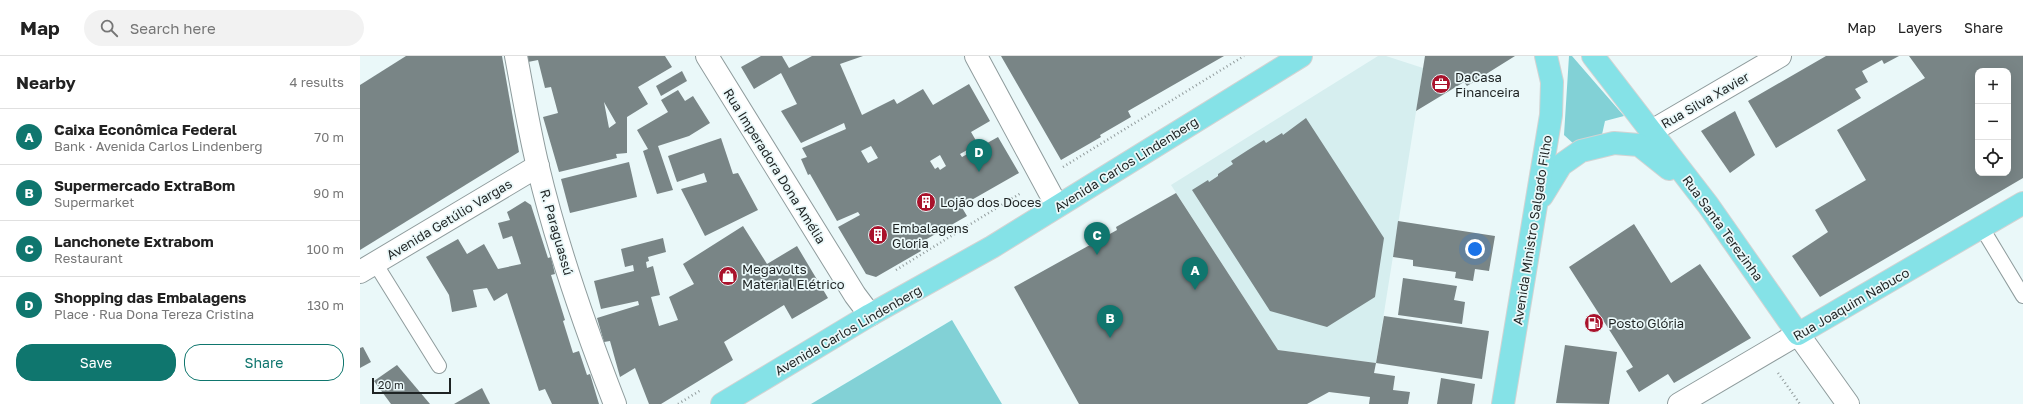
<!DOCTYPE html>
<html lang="en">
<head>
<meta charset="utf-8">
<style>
  :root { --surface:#fff; --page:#f2f2f2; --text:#222; --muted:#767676; --line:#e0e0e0; --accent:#0f766e }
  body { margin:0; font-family:"Golos Text",sans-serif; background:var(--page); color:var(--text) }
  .controls { position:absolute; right:12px; top:12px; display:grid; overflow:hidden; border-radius:8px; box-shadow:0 4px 16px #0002 }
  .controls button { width:36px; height:36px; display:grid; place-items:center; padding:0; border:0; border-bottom:1px solid var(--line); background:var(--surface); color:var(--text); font:20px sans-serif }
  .scale { position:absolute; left:12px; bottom:10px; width:79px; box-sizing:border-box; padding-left:4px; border:2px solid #1e2323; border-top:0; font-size:11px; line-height:14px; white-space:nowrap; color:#1e2323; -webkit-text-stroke:3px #eaf8f9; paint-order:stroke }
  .you { position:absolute; left:1115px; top:193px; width:14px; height:14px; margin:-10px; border:3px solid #fff; border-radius:50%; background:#1a73e8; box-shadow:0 0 0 6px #1a73e833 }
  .badge { display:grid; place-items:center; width:26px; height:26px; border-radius:50%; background:var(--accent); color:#fff; font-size:13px; font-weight:700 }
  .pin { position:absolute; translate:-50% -33px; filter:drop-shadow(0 1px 2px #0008) }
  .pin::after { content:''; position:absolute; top:21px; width:14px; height:12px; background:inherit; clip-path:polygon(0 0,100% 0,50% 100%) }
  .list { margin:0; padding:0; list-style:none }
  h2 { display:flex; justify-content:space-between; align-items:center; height:52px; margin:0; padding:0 16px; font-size:17px }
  h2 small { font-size:13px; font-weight:400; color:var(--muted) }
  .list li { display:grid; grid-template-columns:26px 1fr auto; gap:12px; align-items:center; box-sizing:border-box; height:56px; padding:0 16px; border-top:1px solid var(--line) }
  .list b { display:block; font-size:15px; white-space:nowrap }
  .list p { margin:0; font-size:13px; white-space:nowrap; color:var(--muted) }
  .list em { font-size:13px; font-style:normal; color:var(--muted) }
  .actions { display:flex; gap:8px; padding:12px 16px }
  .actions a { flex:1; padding:9px 0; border:1px solid var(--accent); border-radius:16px; text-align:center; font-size:14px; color:var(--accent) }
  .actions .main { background:var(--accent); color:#fff }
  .icon { flex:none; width:22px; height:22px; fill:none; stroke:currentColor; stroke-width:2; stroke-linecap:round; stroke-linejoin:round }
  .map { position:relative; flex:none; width:1663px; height:348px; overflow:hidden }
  header { display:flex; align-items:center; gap:24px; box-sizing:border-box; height:56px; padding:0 20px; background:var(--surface); border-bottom:1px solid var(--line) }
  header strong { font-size:19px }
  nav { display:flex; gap:22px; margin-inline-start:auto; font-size:14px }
  .search { width:280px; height:36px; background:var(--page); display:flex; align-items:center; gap:10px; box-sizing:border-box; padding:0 14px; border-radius:22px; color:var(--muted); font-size:15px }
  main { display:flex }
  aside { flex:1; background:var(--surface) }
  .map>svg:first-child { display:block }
  .built { fill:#d6eeef }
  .green { fill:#82d1d6 }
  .building { fill:#798586; fill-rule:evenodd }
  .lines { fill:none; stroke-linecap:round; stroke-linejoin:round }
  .lane-casing { stroke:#8f9c9d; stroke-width:16 }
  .street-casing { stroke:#8f9c9d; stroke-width:24 }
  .secondary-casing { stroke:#8f9c9d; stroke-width:24 }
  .primary-casing { stroke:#d2d3d3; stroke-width:24 }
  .path { stroke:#929c9d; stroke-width:2.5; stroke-dasharray:1 3; stroke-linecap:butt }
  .lane { stroke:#fff; stroke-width:14 }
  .street { stroke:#fff; stroke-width:22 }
  .secondary { stroke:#fff; stroke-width:22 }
  .primary { stroke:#85e2e7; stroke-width:22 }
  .labels { text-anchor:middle; stroke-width:3.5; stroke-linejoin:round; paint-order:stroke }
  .poi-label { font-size:13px; fill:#1e2323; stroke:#eaf8f9; text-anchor:start }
  .street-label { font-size:13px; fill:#1e2323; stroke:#eaf8f9 }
</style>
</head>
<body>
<header>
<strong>Map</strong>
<div class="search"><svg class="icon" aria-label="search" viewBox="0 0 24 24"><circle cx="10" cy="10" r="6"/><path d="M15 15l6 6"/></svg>Search here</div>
<nav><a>Map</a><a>Layers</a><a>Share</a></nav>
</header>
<main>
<aside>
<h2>Nearby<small>4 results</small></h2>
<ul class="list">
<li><span class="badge">A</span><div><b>Caixa Econômica Federal</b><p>Bank · Avenida Carlos Lindenberg</p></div><em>70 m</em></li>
<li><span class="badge">B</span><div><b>Supermercado ExtraBom</b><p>Supermarket</p></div><em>90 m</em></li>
<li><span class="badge">C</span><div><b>Lanchonete Extrabom</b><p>Restaurant</p></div><em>100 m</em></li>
<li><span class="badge">D</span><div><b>Shopping das Embalagens</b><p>Place · Rua Dona Tereza Cristina</p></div><em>130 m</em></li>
</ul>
<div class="actions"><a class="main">Save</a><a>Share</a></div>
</aside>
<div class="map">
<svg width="1663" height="348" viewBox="0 0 1663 348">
  <rect width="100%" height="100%" fill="#eaf8f9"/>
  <polygon class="built" points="1018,0 1026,0 1063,12 1016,307 918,294 811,129"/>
  <g class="green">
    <polygon points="1209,0 1212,0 1264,60 1245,65 1241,83 1215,89 1204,79"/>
    <polygon points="592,264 642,348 451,348"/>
  </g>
  <g class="building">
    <polygon points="46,0 142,0 159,96 0,194 0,29"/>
    <path d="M167,0H305L312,11L278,31L288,48L267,61V97L256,98L257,102L199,116L183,61L198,57L191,31L185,32L178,4L168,6ZM244,46L256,67L249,72Z"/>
    <path d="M401,0H422L429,12L452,0H503L480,8L502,59L534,43L537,48L563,33L573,49L609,28L630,65L611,76L618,88L600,98L602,101L638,81L659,117L601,150L607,160L558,188L561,195L516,221L506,218L478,171L500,159L498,156L477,165L450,118L448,119L441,103L447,101L442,92L486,73L484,67L441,87L421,55L437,48L421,17L394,33L381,11ZM511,90L518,102L508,107L501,95ZM580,99L586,110L580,114L578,111L575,113L570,105Z"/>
    <polygon points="641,0 864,0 768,55 771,61 740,79 741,81 701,104"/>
    <polygon points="1065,0 1155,0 1107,30 1104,26 1056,55"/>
    <polygon points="1466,0 1539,0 1524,8 1522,4 1502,15 1508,26 1495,33 1501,42 1416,92 1388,45"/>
    <path d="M1549,0H1663V122L1460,241L1432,200L1468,176L1455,154L1506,124L1477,74L1565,22ZM1618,15H1648V117H1618Z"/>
    <polygon points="322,15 327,25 301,40 296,30"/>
    <polygon points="318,34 325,45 333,40 350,67 329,80 298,90 313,134 297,138 283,95 288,93 277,74 308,56 301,44"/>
    <polygon points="1375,55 1395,99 1370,117 1341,75"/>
    <polygon points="946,62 1024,182 1015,241 967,271 910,255 832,134 848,124 849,126 858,120 858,118 873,108 871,105 888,94 904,84 906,87 922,77 923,79"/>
    <polygon points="361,82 373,118 378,117 398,154 345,180 321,133 347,126 344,117 317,126 308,100"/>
    <polygon points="269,106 277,141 210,157 201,123"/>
    <polygon points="816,137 918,294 1016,307 1014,317 1035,320 1033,334 1050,336 1048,348 1009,348 1010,341 969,336 947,348 719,348 654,231 757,174 756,171"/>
    <polygon points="165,145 171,149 188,202 191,201 195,218 191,219 205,264 203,265 213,297 219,295 227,319 230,318 239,348 192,348 185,333 179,335 147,237 134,245 127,232 113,234 117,251 92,256 89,239 66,201 98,183 107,198 124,188 138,213 161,208 152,180 143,183 138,167 150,164 147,156"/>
    <polygon points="1038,165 1135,180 1129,215 1115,213 1113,225 1095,222 1096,216 1053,210 1053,204 1033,201"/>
    <polygon points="1274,168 1311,227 1340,208 1391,282 1314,327 1308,318 1279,336 1266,315 1273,311 1209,211"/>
    <polygon points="383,170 407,208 437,190 468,242 432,263 424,249 364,286 373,304 301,348 289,348 275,312 260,321 250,285 244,286 237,262 279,249 278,245 241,253 234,225 274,215 273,209 265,211 261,193 303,182 306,196 288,201 289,205 286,206 287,212 293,210 300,239 291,241 299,270 318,264 309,241 334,228 323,208"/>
    <polygon points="1043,222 1097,230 1094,244 1105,246 1102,268 1038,259"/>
    <polygon points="1024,260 1129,275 1122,323 1016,307"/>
    <polygon points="1205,289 1257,296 1249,348 1196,347"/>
    <polygon points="3,291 11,306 0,312 0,292"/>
    <polygon points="37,309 70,348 31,348 14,325"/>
    <polygon points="1081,322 1115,328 1112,348 1077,348"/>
    <polygon points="122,332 130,348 94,348"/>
  </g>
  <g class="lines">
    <defs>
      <g id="lane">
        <polyline points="1622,172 1663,240"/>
        <polyline points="15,207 79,310"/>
      </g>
      <g id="street">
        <path d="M156,0C163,37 169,74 178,111C197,191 225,271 255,348"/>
        <polyline points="347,0 495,239 510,259"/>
        <polyline points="616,0 697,150"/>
        <polyline points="1290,76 1420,0"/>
        <polyline points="0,216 178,110"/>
      </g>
      <polyline id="secondary" points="1319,348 1438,278 1488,348"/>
      <g id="primary">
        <polyline points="1233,0 1348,149 1438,278 1663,147"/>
        <polyline points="1182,140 1201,109 1221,95 1254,87 1279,89 1309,113"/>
        <polyline points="362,348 510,259 632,191 941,0"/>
        <polyline points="1143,348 1191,59 1192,26 1186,0"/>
      </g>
    </defs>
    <use href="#lane" class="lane-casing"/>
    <use href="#street" class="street-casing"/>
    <use href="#secondary" class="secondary-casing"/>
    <use href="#primary" class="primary-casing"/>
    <g class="path">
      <polyline points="703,111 884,0"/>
      <polyline points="536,214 661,137"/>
      <polyline points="1418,317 1440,348"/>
      <polyline points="318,348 341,334"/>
    </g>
    <use href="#lane" class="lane"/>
    <use href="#street" class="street"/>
    <use href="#secondary" class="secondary"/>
    <use href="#primary" class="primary"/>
  </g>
  <defs>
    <symbol id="office-disc" viewBox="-11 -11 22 22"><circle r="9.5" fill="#a9122b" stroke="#eaf8f9"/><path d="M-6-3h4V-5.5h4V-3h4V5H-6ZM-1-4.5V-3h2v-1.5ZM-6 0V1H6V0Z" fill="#fff"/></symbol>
    <symbol id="building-disc" viewBox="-11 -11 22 22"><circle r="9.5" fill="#a9122b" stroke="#eaf8f9"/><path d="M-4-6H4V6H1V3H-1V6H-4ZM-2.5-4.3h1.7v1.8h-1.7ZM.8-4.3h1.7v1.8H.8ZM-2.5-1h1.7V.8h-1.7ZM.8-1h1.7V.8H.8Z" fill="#fff"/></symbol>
    <symbol id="shop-disc" viewBox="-11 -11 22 22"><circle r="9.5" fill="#a9122b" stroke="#eaf8f9"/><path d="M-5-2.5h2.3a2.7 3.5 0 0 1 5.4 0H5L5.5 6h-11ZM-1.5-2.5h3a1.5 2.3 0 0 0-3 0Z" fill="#fff"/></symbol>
    <symbol id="fuel-disc" viewBox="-11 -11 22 22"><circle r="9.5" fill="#a9122b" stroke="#eaf8f9"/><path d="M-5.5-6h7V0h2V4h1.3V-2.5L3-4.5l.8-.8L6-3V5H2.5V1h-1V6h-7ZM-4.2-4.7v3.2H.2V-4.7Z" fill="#fff"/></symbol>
  </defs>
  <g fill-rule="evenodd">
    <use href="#office-disc" x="1070" y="17" width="22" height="22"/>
    <use href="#building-disc" x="555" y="135" width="22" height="22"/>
    <use href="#building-disc" x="507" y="168" width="22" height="22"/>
    <use href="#shop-disc" x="357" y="209" width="22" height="22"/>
    <use href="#fuel-disc" x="1223" y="256" width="22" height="22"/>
  </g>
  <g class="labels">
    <g class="poi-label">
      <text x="1095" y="26">DaCasa<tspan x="1095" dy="15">Financeira</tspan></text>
      <text x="580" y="151">Lojão dos Doces</text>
      <text x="532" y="177">Embalagens<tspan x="532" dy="15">Gloria</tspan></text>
      <text x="382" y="218">Megavolts<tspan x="382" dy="15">Material Elétrico</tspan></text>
      <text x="1248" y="272">Posto Glória</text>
    </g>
    <g class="street-label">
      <text transform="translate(1345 44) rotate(-30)" y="5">Rua Silva Xavier</text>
      <text transform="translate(766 108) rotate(-32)" y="5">Avenida Carlos Lindenberg</text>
      <text transform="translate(415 110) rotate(58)" y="5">Rua Imperadora Dona Amélia</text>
      <text transform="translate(89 163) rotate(-31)" y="5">Avenida Getúlio Vargas</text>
      <text transform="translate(1363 172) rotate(54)" y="5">Rua Santa Terezinha</text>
      <text transform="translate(1172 174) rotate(-81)" y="5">Avenida Ministro Salgado Filho</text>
      <text transform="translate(197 176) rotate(74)" y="5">R. Paraguassú</text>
      <text transform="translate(1491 248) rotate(-30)" y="5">Rua Joaquim Nabuco</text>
      <text transform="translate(488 274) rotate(-30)" y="5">Avenida Carlos Lindenberg</text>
    </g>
  </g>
</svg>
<div class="controls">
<button>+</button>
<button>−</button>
<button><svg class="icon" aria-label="locate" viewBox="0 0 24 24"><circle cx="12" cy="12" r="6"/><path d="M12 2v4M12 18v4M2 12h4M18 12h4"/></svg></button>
</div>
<div class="scale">20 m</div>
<div class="you"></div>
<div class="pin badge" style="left:835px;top:234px">A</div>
<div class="pin badge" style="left:750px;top:282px">B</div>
<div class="pin badge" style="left:737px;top:199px">C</div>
<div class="pin badge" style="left:619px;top:116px">D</div>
</div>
</main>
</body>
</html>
